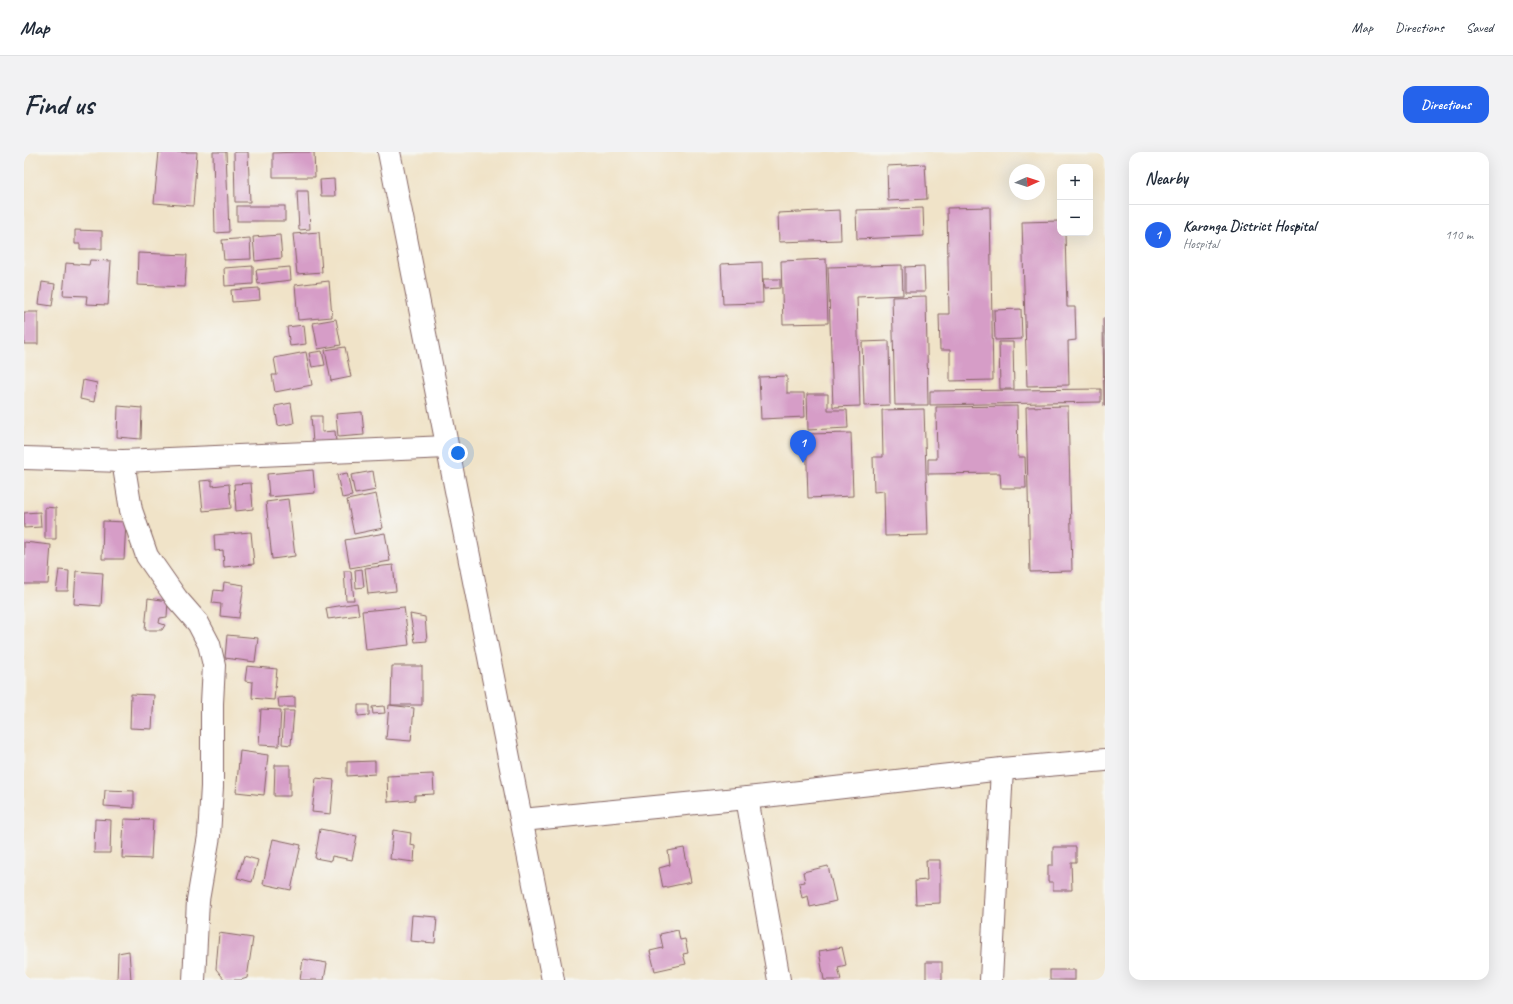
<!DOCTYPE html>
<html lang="en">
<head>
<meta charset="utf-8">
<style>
  :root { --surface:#fff; --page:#f2f2f3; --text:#1f2937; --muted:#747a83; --line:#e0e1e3; --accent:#2563eb }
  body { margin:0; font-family:Caveat,sans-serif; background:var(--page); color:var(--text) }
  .controls { position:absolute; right:12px; top:12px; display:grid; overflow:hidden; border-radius:8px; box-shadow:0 4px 16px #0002 }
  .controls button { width:36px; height:36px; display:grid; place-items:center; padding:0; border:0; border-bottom:1px solid var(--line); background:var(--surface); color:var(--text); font:20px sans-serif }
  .compass { position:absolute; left:985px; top:12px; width:36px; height:36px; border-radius:50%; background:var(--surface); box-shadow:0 4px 16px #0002; rotate:87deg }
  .you { position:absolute; left:434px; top:301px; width:14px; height:14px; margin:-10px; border:3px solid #fff; border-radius:50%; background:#1a73e8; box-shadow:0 0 0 6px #1a73e833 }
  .badge { display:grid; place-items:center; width:26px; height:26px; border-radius:50%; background:var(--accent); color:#fff; font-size:13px; font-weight:700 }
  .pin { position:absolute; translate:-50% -33px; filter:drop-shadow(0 1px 2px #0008) }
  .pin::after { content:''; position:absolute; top:21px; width:14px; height:12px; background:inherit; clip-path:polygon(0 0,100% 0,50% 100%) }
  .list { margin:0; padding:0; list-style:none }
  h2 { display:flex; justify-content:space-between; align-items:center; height:52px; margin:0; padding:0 16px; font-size:17px }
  h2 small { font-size:13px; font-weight:400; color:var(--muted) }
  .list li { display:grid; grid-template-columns:26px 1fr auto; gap:12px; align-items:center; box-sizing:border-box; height:60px; padding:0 16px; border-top:1px solid var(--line) }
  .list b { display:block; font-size:15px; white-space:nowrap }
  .list p { margin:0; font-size:13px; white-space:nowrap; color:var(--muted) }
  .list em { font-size:13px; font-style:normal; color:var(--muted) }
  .map { position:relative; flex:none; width:1081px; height:828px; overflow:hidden; border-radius:12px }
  header { display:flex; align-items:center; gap:24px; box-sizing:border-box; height:56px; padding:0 20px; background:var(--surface); border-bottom:1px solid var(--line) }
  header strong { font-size:19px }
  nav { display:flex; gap:22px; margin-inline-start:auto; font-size:14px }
  .intro { display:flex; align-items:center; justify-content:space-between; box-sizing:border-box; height:96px; padding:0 24px }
  h1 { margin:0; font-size:28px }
  .button { padding:10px 18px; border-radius:12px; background:var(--accent); color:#fff; font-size:14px; font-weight:700 }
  main { display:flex; gap:24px; padding:0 24px }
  aside { flex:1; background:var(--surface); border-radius:12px; box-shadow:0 4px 16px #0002 }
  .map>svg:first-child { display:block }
  .building { fill:#d69dc7 }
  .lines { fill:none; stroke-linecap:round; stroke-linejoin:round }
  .minor-casing { stroke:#846462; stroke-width:24 }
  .minor { stroke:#fff; stroke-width:22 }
</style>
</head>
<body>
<header>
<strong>Map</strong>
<nav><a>Map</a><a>Directions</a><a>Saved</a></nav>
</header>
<div class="intro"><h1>Find us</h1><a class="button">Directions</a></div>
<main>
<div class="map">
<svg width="1081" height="828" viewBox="0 0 1081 828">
  <rect width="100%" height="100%" fill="#f6f6f2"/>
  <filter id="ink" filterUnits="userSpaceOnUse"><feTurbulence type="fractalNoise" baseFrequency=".025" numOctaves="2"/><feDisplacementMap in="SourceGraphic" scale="8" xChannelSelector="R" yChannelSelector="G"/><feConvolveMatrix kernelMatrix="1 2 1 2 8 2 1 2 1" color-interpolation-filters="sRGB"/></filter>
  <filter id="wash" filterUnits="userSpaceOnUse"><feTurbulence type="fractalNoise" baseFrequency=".012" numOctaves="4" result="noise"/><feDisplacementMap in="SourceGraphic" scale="16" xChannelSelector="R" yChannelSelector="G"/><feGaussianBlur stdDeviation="0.9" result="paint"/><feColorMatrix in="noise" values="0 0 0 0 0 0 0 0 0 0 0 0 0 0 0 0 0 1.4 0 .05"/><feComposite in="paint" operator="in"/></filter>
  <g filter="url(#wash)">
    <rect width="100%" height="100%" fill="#f0e3c8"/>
    <g id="blocks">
      <g class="building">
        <polygon points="135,0 173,0 169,54 130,51"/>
        <polygon points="189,0 202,0 205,80 191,81"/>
        <polygon points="210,0 224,0 226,50 211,50"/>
        <polygon points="274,0 290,0 291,25 249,25 249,1"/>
        <polygon points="901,12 903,47 864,49 863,14"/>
        <polygon points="310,27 311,44 297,44 296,28"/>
        <polygon points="273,39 284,39 286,77 275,78"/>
        <rect x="213" y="54" width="48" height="15"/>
        <polygon points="966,55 969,228 926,229 926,198 916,198 915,162 925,162 923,56"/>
        <polygon points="899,56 900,84 833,87 832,58"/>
        <polygon points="816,58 817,88 755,90 754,61"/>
        <polygon points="1036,69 1036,81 1041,81 1043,155 1051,155 1052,188 1044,189 1045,233 1003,234 998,70"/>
        <polygon points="51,78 78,79 78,97 56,97 56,92 51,92"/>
        <polygon points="295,80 298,120 273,122 269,82"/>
        <polygon points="256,83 258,106 231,109 229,85"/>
        <polygon points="226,86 227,107 200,108 198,88"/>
        <polygon points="114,101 163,103 161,135 113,133"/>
        <polygon points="802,107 804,171 759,172 757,109"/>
        <polygon points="66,108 87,109 84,153 62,152 63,144 39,143 42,111 65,113"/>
        <polygon points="738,110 739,151 699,152 697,112"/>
        <polygon points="878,113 879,143 833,145 836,254 809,255 804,115"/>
        <polygon points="229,114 229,132 201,134 200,116"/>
        <polygon points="900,114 901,140 881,140 881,115"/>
        <polygon points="266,115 267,128 234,132 232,118"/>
        <polygon points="739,127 756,127 756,136 740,137"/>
        <polygon points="305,129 308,165 274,168 271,133"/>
        <polygon points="18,130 31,132 28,154 15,152"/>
        <polygon points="235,136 236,148 208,150 207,138"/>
        <polygon points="902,144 904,253 871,253 868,145"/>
        <polygon points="997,157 998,187 971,188 970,158"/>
        <rect x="0" y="160" width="14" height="32"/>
        <polygon points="1079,166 1081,166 1081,254 1080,254"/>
        <polygon points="312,167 317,193 294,197 289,171"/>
        <polygon points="280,173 282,192 266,194 263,175"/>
        <polygon points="865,189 866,253 840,254 838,190"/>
        <polygon points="975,190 989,190 990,237 976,237"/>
        <polygon points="321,195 327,225 307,229 301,198"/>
        <polygon points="298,199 301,213 288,215 285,201"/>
        <polygon points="282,200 288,233 251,240 248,223 253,223 250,206"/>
        <polygon points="763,224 763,241 780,241 781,265 737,267 735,225"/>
        <polygon points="59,228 73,231 70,250 56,247"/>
        <polygon points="1077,237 1077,250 906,253 906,239"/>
        <polygon points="783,242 804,242 804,258 823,258 824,276 784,278"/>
        <polygon points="267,251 270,271 254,274 251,254"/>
        <polygon points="94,254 118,256 117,287 93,285"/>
        <polygon points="993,254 994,305 1001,305 1002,336 977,336 976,321 904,322 904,307 913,307 912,255"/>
        <polygon points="1044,254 1048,419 1006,420 1002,255"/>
        <polygon points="900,257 904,383 861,384 860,339 850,340 849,305 859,305 858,258"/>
        <polygon points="338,260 340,283 314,285 312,262"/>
        <polygon points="287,264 298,264 298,280 311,279 312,290 289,291"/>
        <polygon points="827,281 829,344 784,346 782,282"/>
        <polygon points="289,318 291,341 245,345 243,322"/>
        <polygon points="349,319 352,338 331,342 327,323"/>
        <polygon points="323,321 328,344 318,346 313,323"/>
        <polygon points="188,328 188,334 205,332 207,356 179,359 176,329"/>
        <polygon points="227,331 229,357 212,359 210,332"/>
        <polygon points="352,342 359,376 330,382 323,348"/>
        <polygon points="264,347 271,404 248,407 242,350"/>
        <polygon points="21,355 32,356 32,387 21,387"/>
        <polygon points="16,360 17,375 0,376 0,361"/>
        <polygon points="79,369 102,370 100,407 78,407"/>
        <polygon points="227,380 230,412 200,415 199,398 191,399 190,383"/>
        <polygon points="361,381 366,409 326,416 321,388"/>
        <polygon points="0,390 27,393 24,432 0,432"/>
        <polygon points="369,413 372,439 344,442 341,416"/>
        <polygon points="338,417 340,435 332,436 331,418"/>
        <polygon points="35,418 45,419 44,439 32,439"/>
        <polygon points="52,419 79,421 77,454 50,452"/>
        <polygon points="320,419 327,419 330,448 322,448"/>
        <polygon points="200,430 220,433 215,466 196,464 197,452 188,451 190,438 199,439"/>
        <polygon points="124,446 144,449 143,465 136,466 135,471 141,473 138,478 121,478"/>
        <polygon points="333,451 335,463 304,467 302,456"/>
        <polygon points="380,455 385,493 342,498 338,459"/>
        <polygon points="386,462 401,465 403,489 391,490"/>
        <polygon points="203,483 234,486 231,510 201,506"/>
        <polygon points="223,514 253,517 250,548 228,546 229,530 221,529"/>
        <polygon points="368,514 398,514 398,553 367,553"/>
        <polygon points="107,542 130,543 128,577 106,576"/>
        <polygon points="271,545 271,555 255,555 254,546"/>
        <polygon points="334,553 345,553 345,563 334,564"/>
        <polygon points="365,553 390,556 387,589 362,587"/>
        <polygon points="360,554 361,561 349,562 348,555"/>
        <polygon points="237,557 257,558 255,594 235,593"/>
        <polygon points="260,559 270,559 267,593 258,592"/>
        <polygon points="216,599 244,603 240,643 212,640"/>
        <polygon points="351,609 351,622 323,624 323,610"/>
        <polygon points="251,613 266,613 266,644 250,644"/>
        <polygon points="409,622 410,642 391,643 391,648 364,650 363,624"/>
        <polygon points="292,626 310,628 307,662 288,660"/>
        <polygon points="81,638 110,639 110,656 80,654"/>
        <polygon points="71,667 87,668 86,701 70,701"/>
        <polygon points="100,667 129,668 127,707 98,706"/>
        <polygon points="296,677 333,684 328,708 308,704 307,709 291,706"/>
        <polygon points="369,678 387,681 386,693 391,694 390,710 366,707"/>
        <polygon points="249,687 277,693 267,738 239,732"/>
        <polygon points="1029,695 1052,695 1052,710 1047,710 1048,738 1029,738 1029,730 1024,730 1024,713 1029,713"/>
        <polygon points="660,696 667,730 639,736 635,716 646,713 644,699"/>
        <polygon points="220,704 234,708 228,730 213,726"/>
        <polygon points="902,708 916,708 916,751 892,752 891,729 903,728"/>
        <polygon points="804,714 812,749 786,755 784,744 778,746 775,731 781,730 779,720"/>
        <polygon points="388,763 413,765 411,791 386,789"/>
        <polygon points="654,778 656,788 661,787 664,801 659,802 662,812 631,819 626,799 639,796 636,782"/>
        <polygon points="195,781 229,786 223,826 217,828 201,828 192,817"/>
        <polygon points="818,795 822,813 814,815 817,828 800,828 795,799"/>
        <polygon points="105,799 107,828 93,828 94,801"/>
        <polygon points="279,807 303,811 300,828 276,828"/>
        <rect x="902" y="810" width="16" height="18"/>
        <rect x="1026" y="818" width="25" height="10"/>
      </g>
    </g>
  </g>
  <g filter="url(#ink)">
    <use href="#blocks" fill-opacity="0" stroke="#846462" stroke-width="1"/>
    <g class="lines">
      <defs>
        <g id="minor">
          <polyline points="365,0 529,828"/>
          <polyline points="0,306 99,309 423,295"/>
          <polyline points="99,309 107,358 123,404 153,447 174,471 185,492 190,513 188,551 188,635 185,684 174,748 170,828"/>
          <polyline points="723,646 755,828"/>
          <polyline points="498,668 723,646 978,617 1081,608"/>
          <polyline points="967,828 978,617"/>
        </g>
      </defs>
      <use href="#minor" class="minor-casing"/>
      <use href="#minor" class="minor"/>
    </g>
  </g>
</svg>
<div class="controls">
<button>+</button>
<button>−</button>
</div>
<svg class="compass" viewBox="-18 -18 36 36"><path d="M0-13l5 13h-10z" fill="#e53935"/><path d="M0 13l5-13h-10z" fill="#747a83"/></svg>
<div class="you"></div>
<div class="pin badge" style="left:779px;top:311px">1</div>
</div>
<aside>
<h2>Nearby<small></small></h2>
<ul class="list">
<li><span class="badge">1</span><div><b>Karonga District Hospital</b><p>Hospital</p></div><em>110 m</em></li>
</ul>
</aside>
</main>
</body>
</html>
